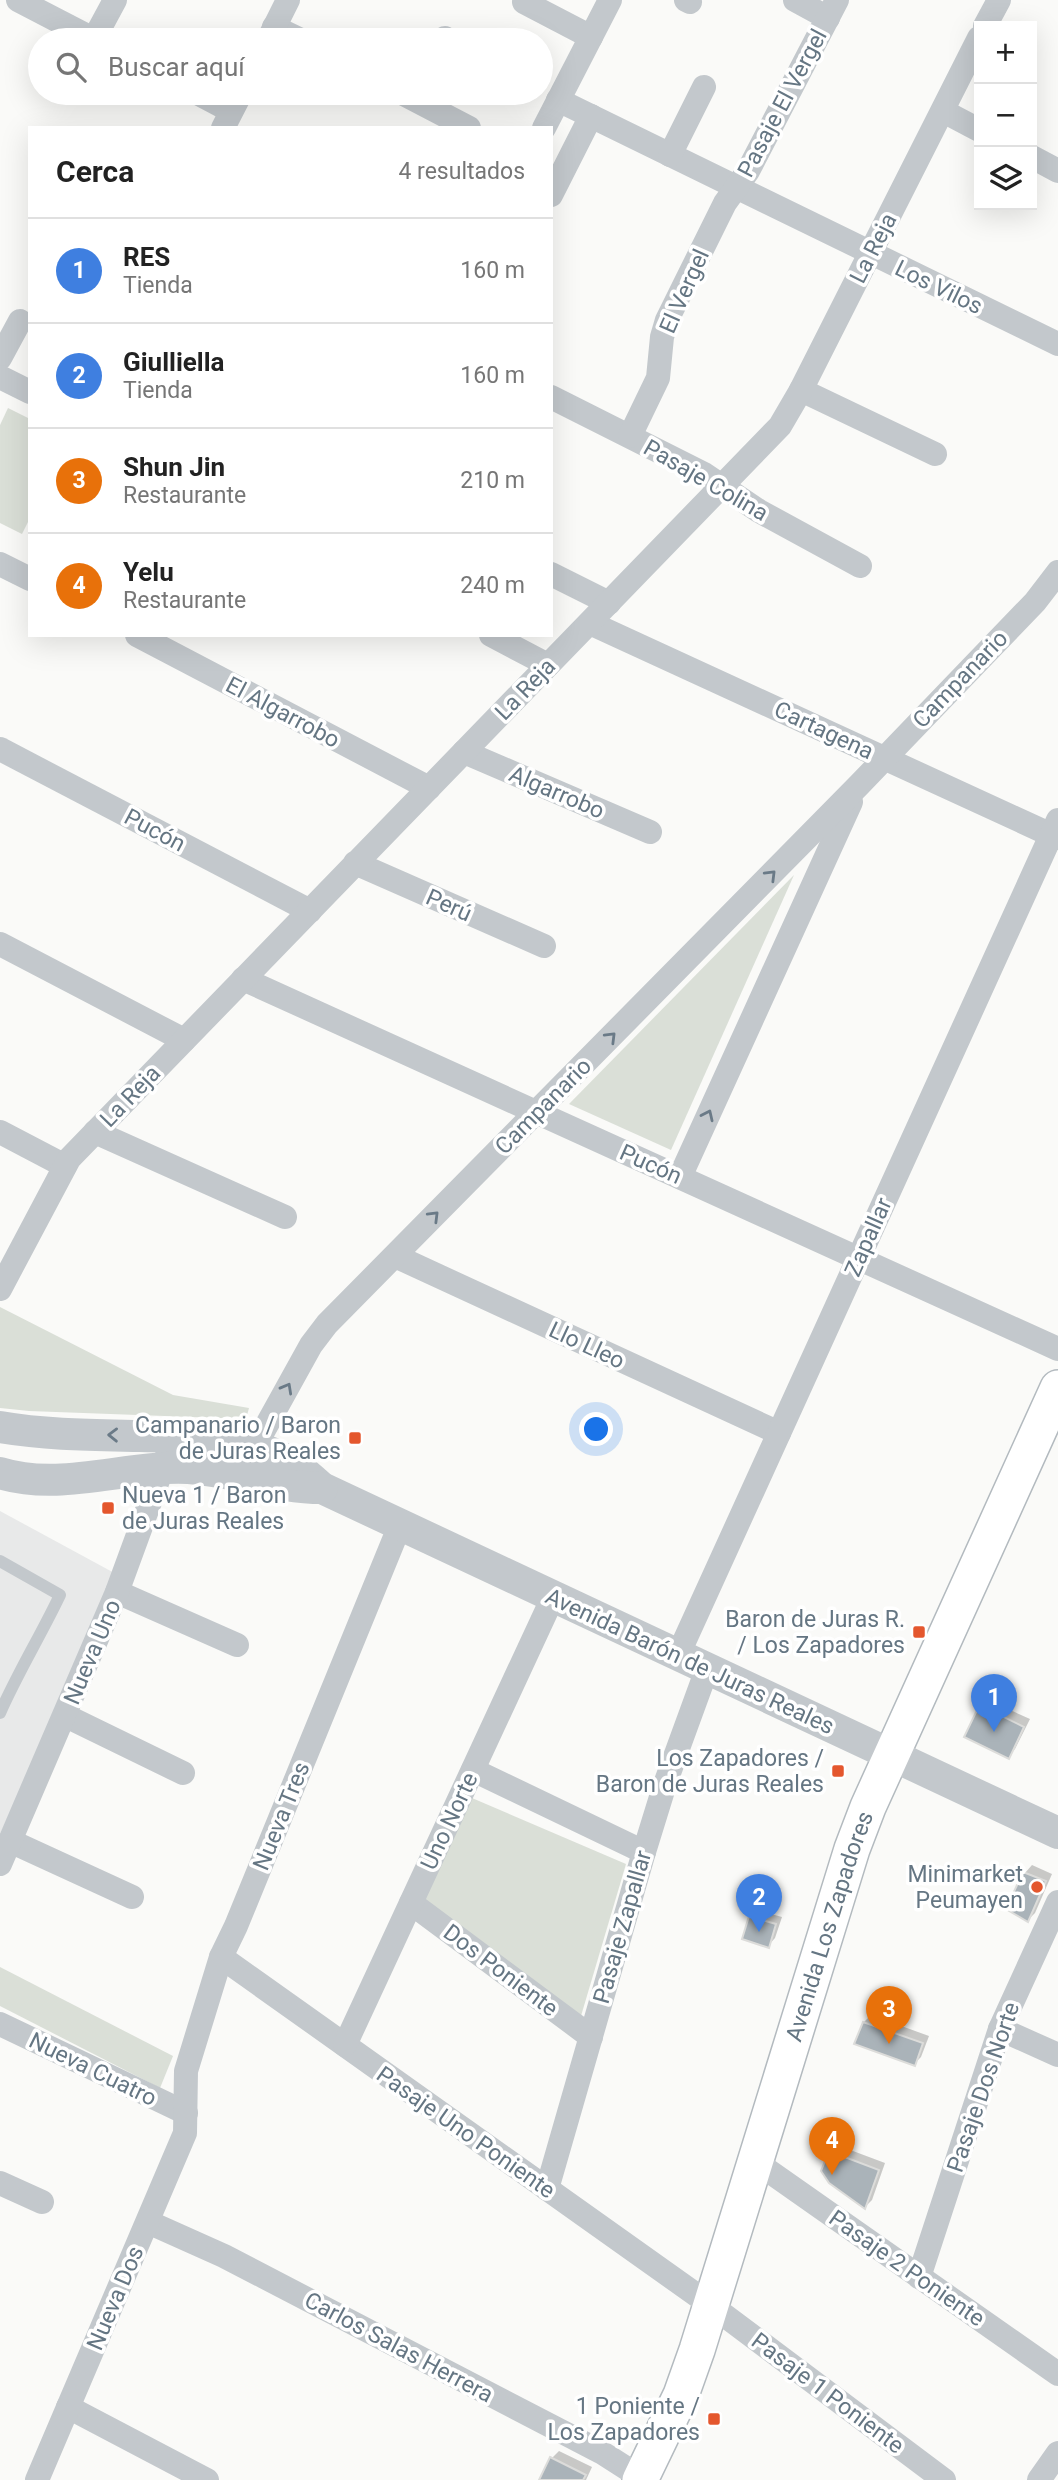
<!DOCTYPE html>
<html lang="es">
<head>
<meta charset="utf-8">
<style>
  :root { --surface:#fff; --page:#f6f6f6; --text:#222; --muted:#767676; --line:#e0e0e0; --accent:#b45309 }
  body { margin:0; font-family:Roboto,sans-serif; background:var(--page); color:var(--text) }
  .controls { position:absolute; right:21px; top:21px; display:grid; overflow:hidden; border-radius:0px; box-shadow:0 7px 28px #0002 }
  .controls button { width:63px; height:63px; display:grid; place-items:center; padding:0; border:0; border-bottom:2px solid var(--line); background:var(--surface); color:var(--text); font:35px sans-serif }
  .you { position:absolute; left:597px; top:1430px; width:24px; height:24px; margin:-18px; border:5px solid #fff; border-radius:50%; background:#1a73e8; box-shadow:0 0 0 10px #1a73e833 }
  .badge { display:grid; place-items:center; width:46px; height:46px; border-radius:50%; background:var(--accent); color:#fff; font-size:23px; font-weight:700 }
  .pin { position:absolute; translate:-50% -58px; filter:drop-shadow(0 2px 4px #0008) }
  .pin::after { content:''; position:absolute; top:37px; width:24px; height:21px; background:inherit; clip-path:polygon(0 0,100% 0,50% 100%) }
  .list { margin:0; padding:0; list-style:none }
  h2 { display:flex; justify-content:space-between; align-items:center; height:91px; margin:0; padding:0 28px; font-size:30px }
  h2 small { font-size:23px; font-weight:400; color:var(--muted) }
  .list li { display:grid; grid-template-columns:46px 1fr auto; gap:21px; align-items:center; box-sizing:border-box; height:105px; padding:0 28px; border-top:2px solid var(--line) }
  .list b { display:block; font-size:26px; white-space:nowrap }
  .list p { margin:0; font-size:23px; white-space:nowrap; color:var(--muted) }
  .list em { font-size:23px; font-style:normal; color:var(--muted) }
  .icon { flex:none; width:38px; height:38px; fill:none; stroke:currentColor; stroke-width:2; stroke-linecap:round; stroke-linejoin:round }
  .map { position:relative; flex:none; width:1058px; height:2480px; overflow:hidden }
  .search { position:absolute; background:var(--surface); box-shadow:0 7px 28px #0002; left:28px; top:28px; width:525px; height:77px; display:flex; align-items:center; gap:18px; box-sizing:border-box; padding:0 24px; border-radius:38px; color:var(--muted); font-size:26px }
  .panel { position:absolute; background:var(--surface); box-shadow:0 7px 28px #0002; left:28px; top:126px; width:525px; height:511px; border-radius:0px }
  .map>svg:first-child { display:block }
  .built { fill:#e8e9e9 }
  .green { fill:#dadfd7 }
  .shadow { fill:#0003 }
  .building { fill:#aab3b9; stroke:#dcdcda; stroke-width:2 }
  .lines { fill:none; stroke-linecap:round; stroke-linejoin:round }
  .secondary-casing { stroke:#b3babf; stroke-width:38 }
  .service { stroke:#c3c8cc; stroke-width:12 }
  .minor { stroke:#c3c8cc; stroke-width:24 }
  .tertiary { stroke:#c3c8cc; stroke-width:32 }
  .secondary { stroke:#fff; stroke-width:35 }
  .oneway { stroke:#6a7a87 }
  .poi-dot { fill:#e4572e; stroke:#fff; stroke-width:2.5 }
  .labels { text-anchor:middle; stroke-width:7; stroke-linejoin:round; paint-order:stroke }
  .street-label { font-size:23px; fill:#657683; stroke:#fff }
  .poi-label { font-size:23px; fill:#657683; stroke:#fff; text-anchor:end }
</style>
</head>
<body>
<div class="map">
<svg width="1058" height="2480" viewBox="0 0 1058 2480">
  <rect width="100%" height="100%" fill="#fafaf8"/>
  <polygon class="built" points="0,1511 118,1575 0,1834"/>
  <g class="green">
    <polygon points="8,408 30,419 30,518 22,534 0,523 0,425"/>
    <polygon points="794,875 671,1150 569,1104"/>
    <polygon points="0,1307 173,1395 249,1408 246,1419 29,1411 0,1408"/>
    <polygon points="472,1798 626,1864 581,2016 422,1901"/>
    <polygon points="0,1967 173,2056 160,2088 0,2006"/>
  </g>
  <g class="shadow">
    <polygon points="986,1704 1004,1713 1008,1709 1030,1719 1015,1749 1008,1756 978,1711"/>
    <polygon points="1032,1865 1052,1874 1035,1913 1028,1920 1008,1908 1025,1873"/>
    <polygon points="757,1910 782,1917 775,1938 768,1946 750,1917"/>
    <polygon points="871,2015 929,2036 921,2057 914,2064 864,2022"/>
    <polygon points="837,2145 885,2163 872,2200 865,2207 830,2152"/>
    <polygon points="559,2451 592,2467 586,2480 541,2480 552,2458"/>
  </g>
  <g class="building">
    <polygon points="977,1710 997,1720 1000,1715 1024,1727 1009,1759 964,1737"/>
    <polygon points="1023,1872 1046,1881 1028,1922 1006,1909"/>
    <polygon points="749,1916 776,1924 769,1948 742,1939"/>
    <polygon points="863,2022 923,2043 915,2066 854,2044"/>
    <polygon points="829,2151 879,2170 865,2209 829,2183 821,2171"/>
    <polygon points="550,2457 586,2475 583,2480 539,2480"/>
  </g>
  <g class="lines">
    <defs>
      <g id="secondary">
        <path id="s1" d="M640,2480L681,2395L697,2350L852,1849L868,1807L1058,1388"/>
      </g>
    </defs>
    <use href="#secondary" class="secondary-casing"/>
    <path class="service" d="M0,1561L60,1595C41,1635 18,1672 0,1713"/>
    <g class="minor">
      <polyline points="18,0 95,40"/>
      <polyline points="686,0 690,2"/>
      <polyline points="795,0 828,18"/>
      <polyline points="524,2 591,37"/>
      <polyline points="985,26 999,0"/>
      <polyline points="274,27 301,40"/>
      <polyline points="94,39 115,0"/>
      <polyline points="268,40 288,0"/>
      <polyline points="444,40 445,38"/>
      <polyline points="197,93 231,111"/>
      <polyline points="402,93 469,128"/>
      <polyline points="558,100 1058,344"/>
      <polyline points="943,111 979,130"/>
      <polyline points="223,128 241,93"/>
      <polyline points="544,128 610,0"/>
      <polyline points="670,155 704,87"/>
      <polyline points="1032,157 1058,171"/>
      <polyline points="551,195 591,116"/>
      <polyline points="0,358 20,321"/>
      <polyline points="0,377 30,392"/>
      <polyline points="801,390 935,454"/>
      <polyline points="551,397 704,474 759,511 860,566"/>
      <polyline points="630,436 658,378 662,337 667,320 725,203 748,171 837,0"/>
      <polyline points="0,564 30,579"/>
      <polyline points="551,574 609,603"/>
      <polyline points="590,623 1058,838"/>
      <polyline points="137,635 429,788"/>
      <polyline points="491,635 548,665"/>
      <polyline points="0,749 310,911"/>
      <polyline points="464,752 650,832"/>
      <polyline points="355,863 544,946"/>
      <polyline points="0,944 184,1040"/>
      <polyline points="243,979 1058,1349"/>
      <polyline points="0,1132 65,1166"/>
      <polyline points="95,1132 285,1217"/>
      <polyline points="680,1177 851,802"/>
      <polyline points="395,1256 779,1433"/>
      <polyline points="0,1289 69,1159 780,426 801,390 979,38"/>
      <polyline points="254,1448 311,1345 327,1324 859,785 1035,602 1058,572"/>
      <polyline points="117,1592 237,1645"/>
      <polyline points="678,1655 1058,820"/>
      <polyline points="66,1716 183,1773"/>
      <polyline points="473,1770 644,1852"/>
      <polyline points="10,1841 132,1897"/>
      <polyline points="0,1864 117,1592 168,1453"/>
      <polyline points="411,1903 591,2037"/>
      <polyline points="221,1957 712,2306 944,2480"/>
      <polyline points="0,2024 186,2113"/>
      <polyline points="1000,2029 1058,2055"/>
      <polyline points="345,2045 553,1597"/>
      <polyline points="756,2162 1058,2374"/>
      <polyline points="0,2183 42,2202"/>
      <polyline points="547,2189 644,1852 665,1784 707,1669"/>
      <polyline points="148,2222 224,2256 601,2452 645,2480"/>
      <polyline points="919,2277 1000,2029 1058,1902"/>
      <polyline points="68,2407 207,2480"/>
      <polyline points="37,2480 185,2133 186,2071 221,1957 236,1926 400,1525"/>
      <polyline points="1039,2480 1058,2453"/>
    </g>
    <g class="tertiary">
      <path d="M0,1427C46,1435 94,1435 140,1436C188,1437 246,1436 288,1461C301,1468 311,1479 322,1488L1058,1833"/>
      <path d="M0,1473C60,1492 127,1465 188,1468C234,1471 276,1488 322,1488"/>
    </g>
    <use href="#secondary" class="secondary"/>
  </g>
  <defs><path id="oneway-chevron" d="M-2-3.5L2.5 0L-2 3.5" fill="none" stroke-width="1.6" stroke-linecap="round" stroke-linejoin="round" transform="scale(1.75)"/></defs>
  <g class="oneway">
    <use href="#oneway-chevron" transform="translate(771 875) rotate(-45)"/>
    <use href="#oneway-chevron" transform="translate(611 1037) rotate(-45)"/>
    <use href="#oneway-chevron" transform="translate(708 1115) rotate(-65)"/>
    <use href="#oneway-chevron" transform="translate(434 1216) rotate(-45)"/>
    <use href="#oneway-chevron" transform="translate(287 1388) rotate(-61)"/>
    <use href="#oneway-chevron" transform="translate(113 1435) rotate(-179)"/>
  </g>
  <g class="poi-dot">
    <rect x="348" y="1431" width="14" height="14" rx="3.5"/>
    <rect x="101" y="1501" width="14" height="14" rx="3.5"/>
    <rect x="912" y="1625" width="14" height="14" rx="3.5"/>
    <rect x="831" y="1764" width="14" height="14" rx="3.5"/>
    <circle cx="1037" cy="1887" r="7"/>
    <rect x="707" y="2412" width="14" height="14" rx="3.5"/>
  </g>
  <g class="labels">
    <g class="street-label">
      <text transform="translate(782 103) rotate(-62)" y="8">Pasaje El Vergel</text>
      <text transform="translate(873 248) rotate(-63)" y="8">La Reja</text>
      <text transform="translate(939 287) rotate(26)" y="8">Los Vilos</text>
      <text transform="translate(684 291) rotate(-66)" y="8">El Vergel</text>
      <text transform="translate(706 480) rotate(30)" y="8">Pasaje Colina</text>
      <text transform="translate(960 679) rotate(-46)" y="8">Campanario</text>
      <text transform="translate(525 689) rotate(-46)" y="8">La Reja</text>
      <text transform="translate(283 712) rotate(28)" y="8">El Algarrobo</text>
      <text transform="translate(824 730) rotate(25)" y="8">Cartagena</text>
      <text transform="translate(557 792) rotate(23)" y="8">Algarrobo</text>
      <text transform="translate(155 830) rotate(28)" y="8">Pucón</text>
      <text transform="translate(449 905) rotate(24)" y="8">Perú</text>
      <text transform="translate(130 1096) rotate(-46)" y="8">La Reja</text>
      <text transform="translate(543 1106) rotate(-45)" y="8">Campanario</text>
      <text transform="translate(651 1164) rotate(24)" y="8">Pucón</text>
      <text transform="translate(868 1237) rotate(-66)" y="8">Zapallar</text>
      <text transform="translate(587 1345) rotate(25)" y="8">Llo Lleo</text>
      <text transform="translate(92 1652) rotate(-67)" y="8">Nueva Uno</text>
      <text transform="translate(690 1661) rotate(25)" y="8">Avenida Barón de Juras Reales</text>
      <text transform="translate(281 1816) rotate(-68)" y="8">Nueva Tres</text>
      <text transform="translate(449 1821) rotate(-65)" y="8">Uno Norte</text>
      <text transform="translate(622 1927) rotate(-74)" y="8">Pasaje Zapallar</text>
      <text dy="8" stroke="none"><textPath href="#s1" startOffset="586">Avenida Los Zapadores</textPath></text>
      <text transform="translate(501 1970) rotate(37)" y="8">Dos Poniente</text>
      <text transform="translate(93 2069) rotate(26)" y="8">Nueva Cuatro</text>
      <text transform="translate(983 2087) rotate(-71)" y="8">Pasaje Dos Norte</text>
      <text transform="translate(466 2132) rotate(35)" y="8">Pasaje Uno Poniente</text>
      <text transform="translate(907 2268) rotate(35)" y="8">Pasaje 2 Poniente</text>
      <text transform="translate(115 2298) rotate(-67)" y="8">Nueva Dos</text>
      <text transform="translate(399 2347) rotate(28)" y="8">Carlos Salas Herrera</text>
      <text transform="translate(828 2393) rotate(37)" y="8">Pasaje 1 Poniente</text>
    </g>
    <g class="poi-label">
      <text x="341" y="1433">Campanario / Baron<tspan x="341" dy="26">de Juras Reales</tspan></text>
      <text x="122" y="1503" text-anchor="start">Nueva 1 / Baron<tspan x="122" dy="26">de Juras Reales</tspan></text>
      <text x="905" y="1627">Baron de Juras R.<tspan x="905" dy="26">/ Los Zapadores</tspan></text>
      <text x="824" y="1766">Los Zapadores /<tspan x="824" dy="26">Baron de Juras Reales</tspan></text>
      <text x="1023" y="1882">Minimarket<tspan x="1023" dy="26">Peumayen</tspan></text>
      <text x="700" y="2414">1 Poniente /<tspan x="700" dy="26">Los Zapadores</tspan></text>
    </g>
  </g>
</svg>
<div class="controls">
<button>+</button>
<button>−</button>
<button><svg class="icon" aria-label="layers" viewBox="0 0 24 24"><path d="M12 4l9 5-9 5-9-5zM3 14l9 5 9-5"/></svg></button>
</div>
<div class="you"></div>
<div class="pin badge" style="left:994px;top:1732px;background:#3f7fe0">1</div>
<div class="pin badge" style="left:759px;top:1932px;background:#3f7fe0">2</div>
<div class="pin badge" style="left:889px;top:2044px;background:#e8710a">3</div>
<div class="pin badge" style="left:832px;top:2175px;background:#e8710a">4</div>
<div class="search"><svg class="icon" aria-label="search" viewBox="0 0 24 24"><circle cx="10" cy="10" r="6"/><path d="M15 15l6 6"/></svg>Buscar aquí</div>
<section class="panel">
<h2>Cerca<small>4 resultados</small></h2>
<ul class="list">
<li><span class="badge" style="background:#3f7fe0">1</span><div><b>RES</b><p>Tienda</p></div><em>160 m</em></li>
<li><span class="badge" style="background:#3f7fe0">2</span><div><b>Giulliella</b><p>Tienda</p></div><em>160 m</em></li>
<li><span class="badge" style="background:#e8710a">3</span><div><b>Shun Jin</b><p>Restaurante</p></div><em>210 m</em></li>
<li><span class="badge" style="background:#e8710a">4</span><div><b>Yelu</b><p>Restaurante</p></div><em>240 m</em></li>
</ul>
</section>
</div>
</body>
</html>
